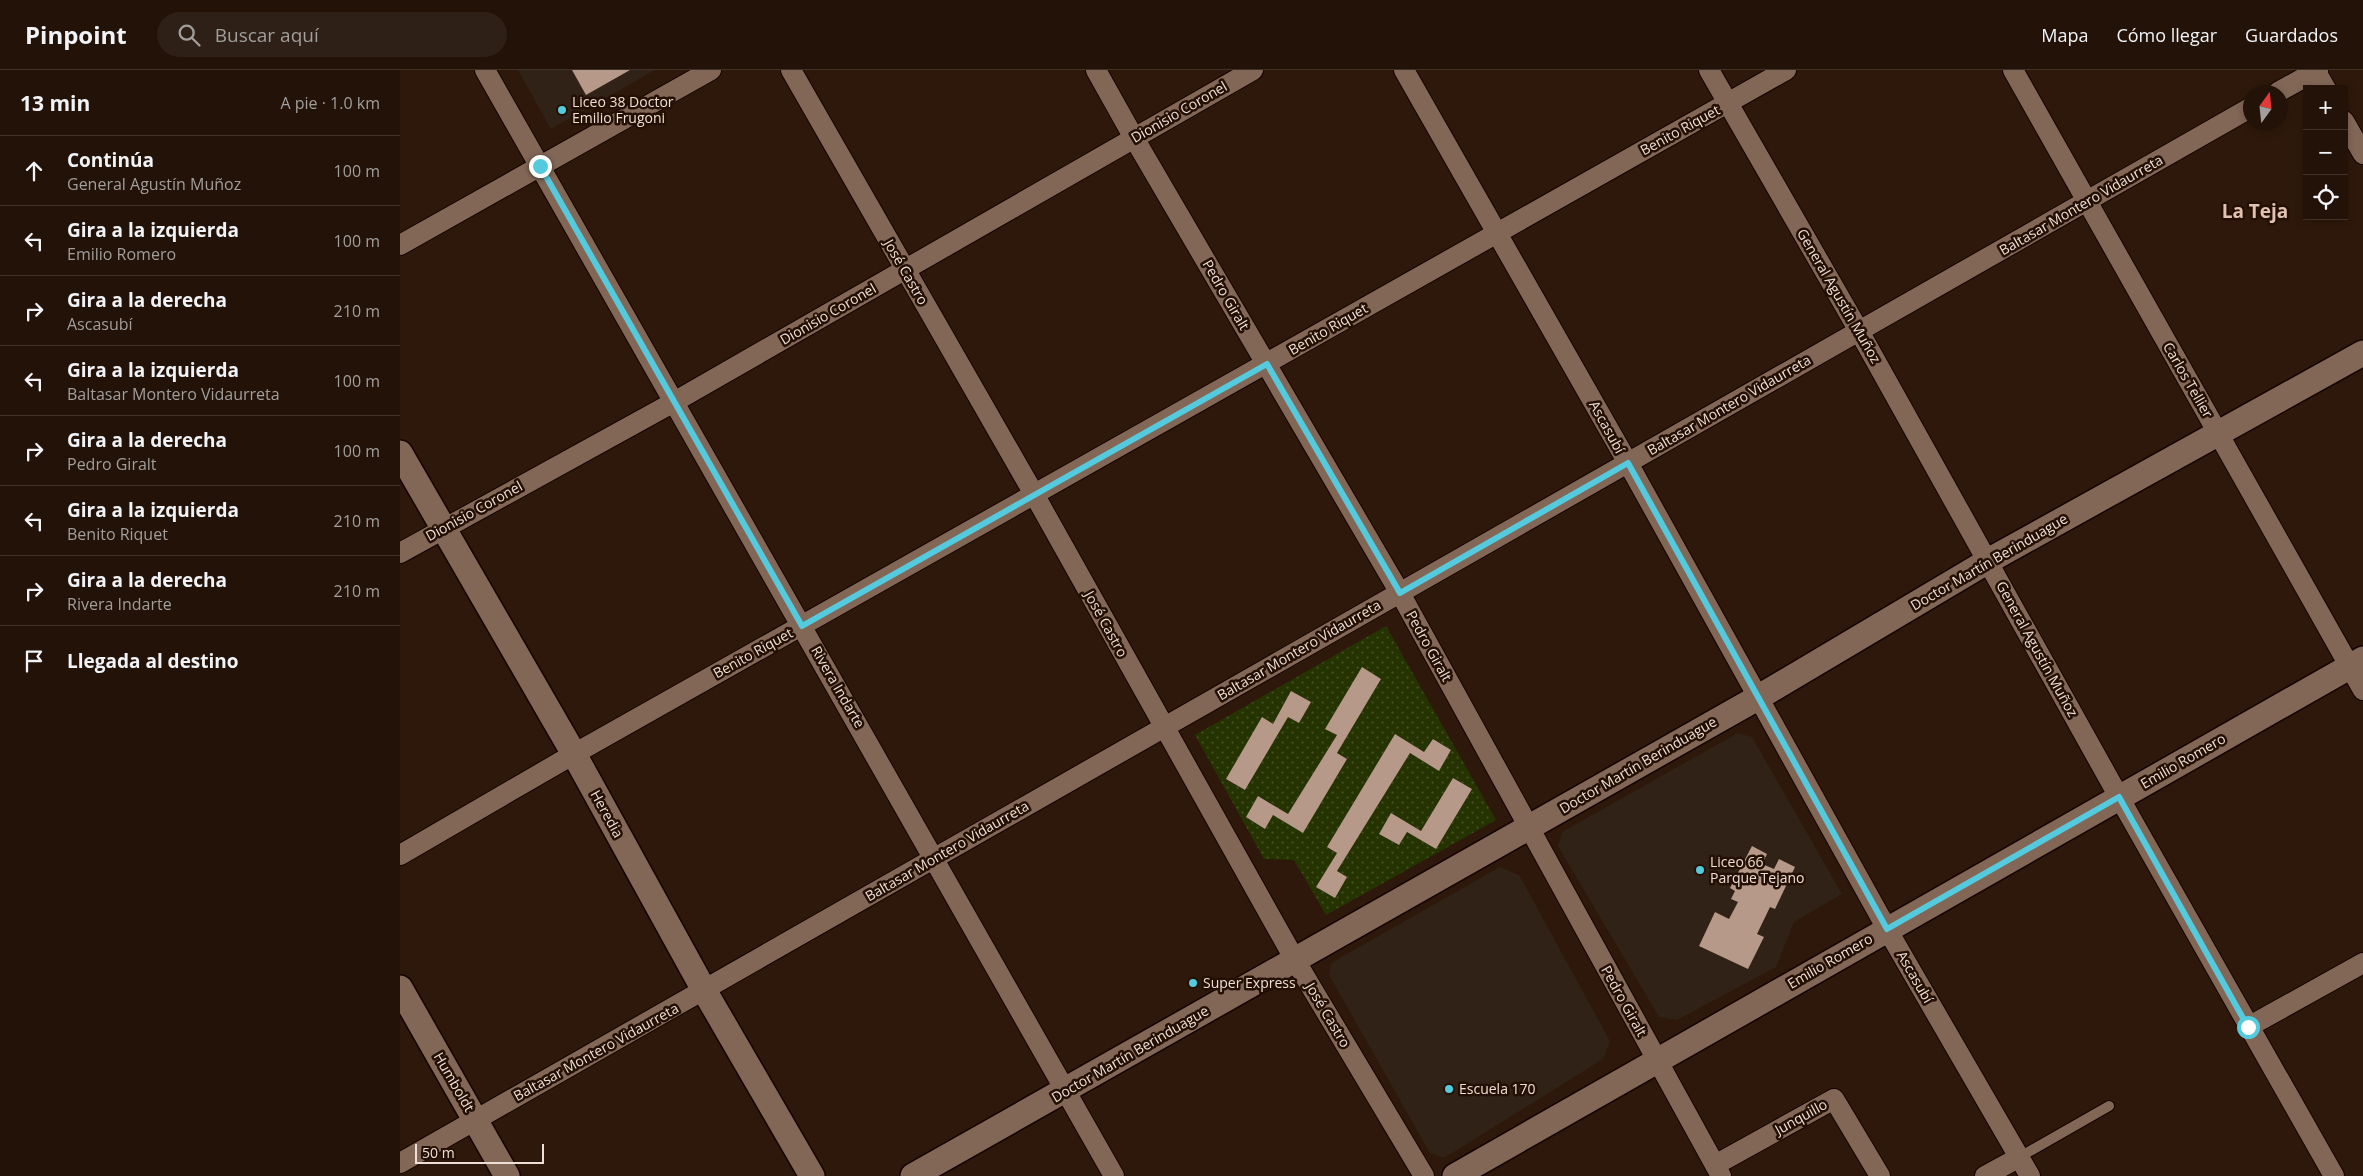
<!DOCTYPE html>
<html lang="es">
<head>
<meta charset="utf-8">
<style>
  :root { --surface:#221208; --page:#2e2016; --text:#f1f3f6; --muted:#a29e9c; --line:#3f3229 }
  body { margin:0; font-family:"Open Sans",sans-serif; background:var(--page); color:var(--text) }
  .controls { position:absolute; right:15px; top:15px; display:grid; overflow:hidden; border-radius:0px; box-shadow:0 2px 8px #0003 }
  .controls button { width:45px; height:45px; display:grid; place-items:center; padding:0; border:0; border-bottom:1px solid var(--line); background:var(--surface); color:var(--text); font:25px sans-serif }
  .compass { position:absolute; left:1843px; top:15px; width:45px; height:45px; border-radius:50%; background:var(--surface); box-shadow:0 2px 8px #0003; rotate:15deg }
  .scale { position:absolute; left:15px; bottom:12px; width:129px; box-sizing:border-box; padding-left:5px; border:2px solid #eeded6; border-top:0; font-size:14px; line-height:18px; white-space:nowrap; color:#eeded6; -webkit-text-stroke:4px #240f03; paint-order:stroke }
  .stop { position:absolute; width:15px; height:15px; margin:-11px; border:4px solid #54cade; border-radius:50%; background:#fff }
  .stop.end { background:#54cade; border-color:#fff; box-shadow:0 1px 5px #0008 }
  .list { margin:0; padding:0; list-style:none }
  h2 { display:flex; justify-content:space-between; align-items:center; height:65px; margin:0; padding:0 20px; font-size:21px }
  h2 small { font-size:16px; font-weight:400; color:var(--muted) }
  .list li { display:grid; grid-template-columns:32px 1fr auto; gap:15px; align-items:center; box-sizing:border-box; height:70px; padding:0 20px; border-top:1px solid var(--line) }
  .list b { display:block; font-size:19px; white-space:nowrap }
  .list p { margin:0; font-size:16px; white-space:nowrap; color:var(--muted) }
  .list em { font-size:16px; font-style:normal; color:var(--muted) }
  .icon { flex:none; width:28px; height:28px; fill:none; stroke:currentColor; stroke-width:2; stroke-linecap:round; stroke-linejoin:round }
  .map { position:relative; flex:none; width:1963px; height:1106px; overflow:hidden }
  header { display:flex; align-items:center; gap:30px; box-sizing:border-box; height:70px; padding:0 25px; background:var(--surface); border-bottom:1px solid var(--line) }
  header strong { font-size:24px }
  nav { display:flex; gap:28px; margin-inline-start:auto; font-size:18px }
  .search { width:350px; height:45px; background:var(--page); display:flex; align-items:center; gap:12px; box-sizing:border-box; padding:0 18px; border-radius:28px; color:var(--muted); font-size:19px }
  main { display:flex }
  aside { flex:1; background:var(--surface) }
  .map>svg:first-child { display:block }
  .education { fill:#302216 }
  .green { fill:url(#green-dots); fill-rule:evenodd }
  .building { fill:#b79989 }
  .lines { fill:none; stroke-linecap:round; stroke-linejoin:round }
  .service-casing { stroke:#150300; stroke-width:12 }
  .minor-casing { stroke:#150300; stroke-width:22 }
  .tertiary-casing { stroke:#150300; stroke-width:28 }
  .service { stroke:#826757; stroke-width:10 }
  .minor { stroke:#826757; stroke-width:20 }
  .tertiary { stroke:#826757; stroke-width:25 }
  .route { stroke:#54cade; stroke-width:6 }
  .poi-dot { fill:#54cade; stroke:#240f03; stroke-width:2 }
  .labels { text-anchor:middle; stroke-width:5; stroke-linejoin:round; paint-order:stroke }
  .poi-label { font-size:14px; fill:#eeded6; stroke:#240f03; text-anchor:start }
  .street-label { font-size:14px; fill:#eeded6; stroke:#240f03 }
  .district-label { font-size:19px; font-weight:bold; fill:#e1c2b1; stroke:#240f03 }
</style>
</head>
<body>
<header>
<strong>Pinpoint</strong>
<div class="search"><svg class="icon" aria-label="search" viewBox="0 0 24 24"><circle cx="10" cy="10" r="6"/><path d="M15 15l6 6"/></svg>Buscar aquí</div>
<nav><a>Mapa</a><a>Cómo llegar</a><a>Guardados</a></nav>
</header>
<main>
<aside>
<h2>13 min<small>A pie · 1.0 km</small></h2>
<ul class="list">
<li><svg class="icon" aria-label="ahead" viewBox="0 0 24 24"><path d="M12 20V5M6 11l6-6 6 6"/></svg><div><b>Continúa</b><p>General Agustín Muñoz</p></div><em>100 m</em></li>
<li><svg class="icon" aria-label="left" viewBox="0 0 24 24"><path d="M17 20v-9H6M10 6l-5 5 5 5"/></svg><div><b>Gira a la izquierda</b><p>Emilio Romero</p></div><em>100 m</em></li>
<li><svg class="icon" aria-label="right" viewBox="0 0 24 24"><path d="M7 20v-9h11M14 6l5 5-5 5"/></svg><div><b>Gira a la derecha</b><p>Ascasubí</p></div><em>210 m</em></li>
<li><svg class="icon" aria-label="left" viewBox="0 0 24 24"><path d="M17 20v-9H6M10 6l-5 5 5 5"/></svg><div><b>Gira a la izquierda</b><p>Baltasar Montero Vidaurreta</p></div><em>100 m</em></li>
<li><svg class="icon" aria-label="right" viewBox="0 0 24 24"><path d="M7 20v-9h11M14 6l5 5-5 5"/></svg><div><b>Gira a la derecha</b><p>Pedro Giralt</p></div><em>100 m</em></li>
<li><svg class="icon" aria-label="left" viewBox="0 0 24 24"><path d="M17 20v-9H6M10 6l-5 5 5 5"/></svg><div><b>Gira a la izquierda</b><p>Benito Riquet</p></div><em>210 m</em></li>
<li><svg class="icon" aria-label="right" viewBox="0 0 24 24"><path d="M7 20v-9h11M14 6l5 5-5 5"/></svg><div><b>Gira a la derecha</b><p>Rivera Indarte</p></div><em>210 m</em></li>
<li><svg class="icon" aria-label="arrive" viewBox="0 0 24 24"><path d="M6 21V4h12l-3 4 3 4H6"/></svg><div><b>Llegada al destino</b></div></li>
</ul>
</aside>
<div class="map">
<svg width="1963" height="1106" viewBox="0 0 1963 1106">
  <defs>
    <pattern id="green-dots" width="8" height="8" patternUnits="userSpaceOnUse" patternTransform="scale(1.25)"><rect width="8" height="8" fill="#253300"/><path d="M2 2h.1M6 6h.1" fill="none" stroke="#455024" stroke-width="1.8" stroke-linecap="round"/></pattern>
  </defs>
  <rect width="100%" height="100%" fill="#2e180b"/>
  <g class="education">
    <polygon points="118,0 255,0 151,59"/>
    <polygon points="1338,663 1352,667 1442,824 1394,852 1376,897 1277,950 1259,947 1158,776 1162,762"/>
    <polygon points="1100,797 1119,805 1210,971 1203,989 1044,1088 1030,1083 929,905 931,893"/>
  </g>
  <path class="green" d="M986,556L1096,750L926,845L894,790L864,789L795,665ZM963,598L981,609L937,683L947,689L903,762L873,745L865,759L846,747L859,726L888,744L937,665L926,659ZM891,621L911,632L899,653L888,647L845,720L826,710L862,648L873,654ZM995,664L1024,682L1033,669L1051,680L1039,701L1010,683L937,801L947,807L935,828L916,817L937,783L927,777ZM1053,708L1072,719L1036,779L1007,762L998,775L979,764L991,743L1021,761Z"/>
  <g class="building">
    <polygon points="172,0 230,0 186,25"/>
    <polygon points="962,597 981,609 937,683 947,689 903,763 873,745 865,759 846,747 858,726 888,744 937,665 925,659"/>
    <polygon points="891,621 911,632 899,653 888,647 845,720 826,709 862,647 873,654"/>
    <polygon points="995,664 1024,682 1033,669 1051,680 1039,701 1010,683 937,801 947,807 935,828 916,817 937,783 927,777"/>
    <polygon points="1053,708 1072,719 1036,779 1007,762 999,775 979,764 991,743 1021,761"/>
    <polygon points="1352,776 1367,784 1362,794 1374,799 1379,789 1395,797 1375,839 1370,837 1357,864 1364,867 1348,899 1299,876 1315,842 1329,849 1338,832 1331,829 1335,821 1330,818"/>
  </g>
  <g class="lines">
    <defs>
      <polyline id="service" points="1618,1088 1709,1036"/>
      <g id="minor">
        <polyline points="85,0 714,1106"/>
        <polyline points="391,0 634,424 895,890 1024,1106"/>
        <polyline points="696,0 734,68 1000,523 1321,1106"/>
        <polyline points="1004,0 1228,393 1487,859 1630,1106"/>
        <polyline points="1309,0 1459,261 1719,727 1934,1106"/>
        <polyline points="1613,0 1963,620"/>
        <polyline points="1915,0 1926,19"/>
        <polyline points="1878,22 1918,0"/>
        <polyline points="1944,51 1963,84"/>
        <polyline points="0,175 311,0"/>
        <polyline points="0,483 274,332 853,0"/>
        <polyline points="0,785 174,684 1386,0"/>
        <polyline points="1848,957 1963,893"/>
        <polyline points="0,1093 1850,38"/>
        <polyline points="1315,1095 1434,1029 1480,1106"/>
        <polyline points="1585,1106 1618,1088"/>
      </g>
      <g id="tertiary">
        <polyline points="0,383 174,684 304,920 412,1106"/>
        <polyline points="0,918 107,1106"/>
        <polyline points="513,1106 1359,627 1588,491 1963,283"/>
        <polyline points="1055,1106 1963,589"/>
      </g>
    </defs>
    <use href="#service" class="service-casing"/>
    <use href="#minor" class="minor-casing"/>
    <use href="#tertiary" class="tertiary-casing"/>
    <use href="#service" class="service"/>
    <use href="#minor" class="minor"/>
    <use href="#tertiary" class="tertiary"/>
  </g>
  <g class="lines">
    <polyline class="route" points="140,96 402,556 867,294 1000,523 1228,393 1487,859 1719,727 1848,957"/>
  </g>
  <g class="poi-dot">
    <circle cx="162" cy="40" r="5"/>
    <circle cx="1300" cy="800" r="5"/>
    <circle cx="793" cy="913" r="5"/>
    <circle cx="1049" cy="1019" r="5"/>
  </g>
  <g class="labels">
    <g class="poi-label">
      <text x="172" y="37">Liceo 38 Doctor<tspan x="172" dy="16">Emilio Frugoni</tspan></text>
      <text x="1310" y="797">Liceo 66<tspan x="1310" dy="16">Parque Tejano</tspan></text>
      <text x="803" y="918">Super Express</text>
      <text x="1059" y="1024">Escuela 170</text>
    </g>
    <g class="street-label">
      <text transform="translate(779 42) rotate(-30)" y="5">Dionisio Coronel</text>
      <text transform="translate(1280 60) rotate(-29)" y="5">Benito Riquet</text>
      <text transform="translate(1681 135) rotate(-30)" y="5">Baltasar Montero Vidaurreta</text>
      <text transform="translate(506 202) rotate(60)" y="5">José Castro</text>
      <text transform="translate(826 225) rotate(60)" y="5">Pedro Giralt</text>
      <text transform="translate(1439 226) rotate(60)" y="5">General Agustín Muñoz</text>
      <text transform="translate(428 244) rotate(-30)" y="5">Dionisio Coronel</text>
      <text transform="translate(928 259) rotate(-30)" y="5">Benito Riquet</text>
      <text transform="translate(1788 310) rotate(60)" y="5">Carlos Tellier</text>
      <text transform="translate(1329 335) rotate(-30)" y="5">Baltasar Montero Vidaurreta</text>
      <text transform="translate(1207 357) rotate(61)" y="5">Ascasubí</text>
      <text transform="translate(74 441) rotate(-29)" y="5">Dionisio Coronel</text>
      <text transform="translate(1589 492) rotate(-30)" y="5">Doctor Martín Berinduague</text>
      <text transform="translate(706 554) rotate(61)" y="5">José Castro</text>
      <text transform="translate(1029 576) rotate(61)" y="5">Pedro Giralt</text>
      <text transform="translate(1637 579) rotate(61)" y="5">General Agustín Muñoz</text>
      <text transform="translate(899 580) rotate(-30)" y="5">Baltasar Montero Vidaurreta</text>
      <text transform="translate(353 583) rotate(-29)" y="5">Benito Riquet</text>
      <text transform="translate(438 617) rotate(60)" y="5">Rivera Indarte</text>
      <text transform="translate(1783 691) rotate(-30)" y="5">Emilio Romero</text>
      <text transform="translate(1238 695) rotate(-30)" y="5">Doctor Martín Berinduague</text>
      <text transform="translate(207 744) rotate(61)" y="5">Heredia</text>
      <text transform="translate(547 781) rotate(-30)" y="5">Baltasar Montero Vidaurreta</text>
      <text transform="translate(1430 891) rotate(-30)" y="5">Emilio Romero</text>
      <text transform="translate(1515 907) rotate(60)" y="5">Ascasubí</text>
      <text transform="translate(1224 931) rotate(61)" y="5">Pedro Giralt</text>
      <text transform="translate(928 945) rotate(59)" y="5">José Castro</text>
      <text transform="translate(196 982) rotate(-29)" y="5">Baltasar Montero Vidaurreta</text>
      <text transform="translate(730 984) rotate(-30)" y="5">Doctor Martín Berinduague</text>
      <text transform="translate(54 1012) rotate(60)" y="5">Humboldt</text>
      <text transform="translate(1401 1047) rotate(-29)" y="5">Junquillo</text>
    </g>
    <g class="district-label">
      <text x="1855" y="148">La Teja</text>
    </g>
  </g>
</svg>
<div class="controls">
<button>+</button>
<button>−</button>
<button><svg class="icon" aria-label="locate" viewBox="0 0 24 24"><circle cx="12" cy="12" r="6"/><path d="M12 2v4M12 18v4M2 12h4M18 12h4"/></svg></button>
</div>
<svg class="compass" viewBox="-18 -18 36 36"><path d="M0-13l5 13h-10z" fill="#e53935"/><path d="M0 13l5-13h-10z" fill="#a29e9c"/></svg>
<div class="scale">50 m</div>
<div class="stop" style="left:1848px;top:957px"></div>
<div class="stop end" style="left:140px;top:96px"></div>
</div>
</main>
</body>
</html>
